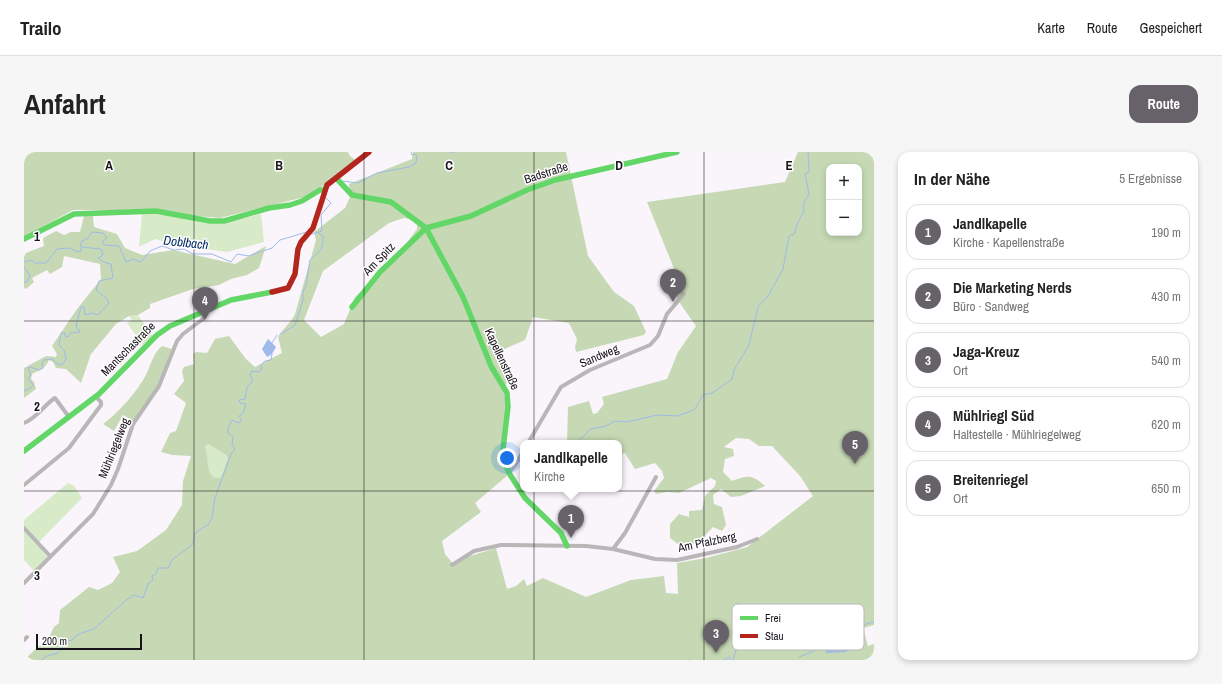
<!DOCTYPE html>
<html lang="de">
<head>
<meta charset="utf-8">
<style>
  :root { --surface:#fff; --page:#f6f6f6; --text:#222; --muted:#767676; --line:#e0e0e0; --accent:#676269 }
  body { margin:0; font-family:"Archivo Narrow",sans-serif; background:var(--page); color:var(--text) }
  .controls { position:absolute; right:12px; top:12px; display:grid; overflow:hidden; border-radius:8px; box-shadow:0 2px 6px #0003 }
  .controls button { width:36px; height:36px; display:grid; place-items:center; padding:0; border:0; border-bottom:1px solid var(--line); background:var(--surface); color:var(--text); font:20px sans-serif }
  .scale { position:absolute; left:12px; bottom:10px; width:106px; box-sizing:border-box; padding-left:4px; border:2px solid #18131a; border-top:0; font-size:11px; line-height:14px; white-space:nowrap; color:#18131a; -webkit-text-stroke:3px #fff; paint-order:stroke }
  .you { position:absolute; left:483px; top:306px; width:14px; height:14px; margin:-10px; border:3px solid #fff; border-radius:50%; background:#1a73e8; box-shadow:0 0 0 6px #1a73e833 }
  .badge { display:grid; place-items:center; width:26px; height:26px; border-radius:50%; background:var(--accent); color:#fff; font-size:13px; font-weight:700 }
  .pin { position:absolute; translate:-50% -33px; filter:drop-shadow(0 1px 2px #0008) }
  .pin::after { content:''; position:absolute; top:21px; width:14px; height:12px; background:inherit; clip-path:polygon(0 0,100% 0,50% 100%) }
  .popup { position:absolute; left:496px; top:288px; width:102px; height:52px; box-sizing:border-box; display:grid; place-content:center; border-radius:8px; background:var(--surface); filter:drop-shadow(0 1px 3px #0005); font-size:13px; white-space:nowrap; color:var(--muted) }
  .popup b { font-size:15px; color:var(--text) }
  .popup::after { content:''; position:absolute; left:50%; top:100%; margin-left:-8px; border:8px solid transparent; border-top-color:var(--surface) }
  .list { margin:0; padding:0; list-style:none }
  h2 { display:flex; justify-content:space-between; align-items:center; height:52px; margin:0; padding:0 16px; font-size:17px }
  h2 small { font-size:13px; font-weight:400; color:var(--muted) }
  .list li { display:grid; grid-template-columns:26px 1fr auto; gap:12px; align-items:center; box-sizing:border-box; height:56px; margin:0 8px 8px; padding:0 8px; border:1px solid var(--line); border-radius:12px }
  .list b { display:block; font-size:15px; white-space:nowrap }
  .list p { margin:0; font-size:13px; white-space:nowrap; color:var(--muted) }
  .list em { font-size:13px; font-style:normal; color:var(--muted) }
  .map { position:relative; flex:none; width:850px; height:508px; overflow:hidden; border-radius:12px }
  header { display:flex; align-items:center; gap:24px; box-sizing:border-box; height:56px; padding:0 20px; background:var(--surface); border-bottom:1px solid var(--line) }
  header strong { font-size:19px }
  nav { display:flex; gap:22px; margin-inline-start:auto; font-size:14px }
  .intro { display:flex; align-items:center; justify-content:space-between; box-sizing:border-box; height:96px; padding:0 24px }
  h1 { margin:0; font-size:28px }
  .button { padding:10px 18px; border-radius:12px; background:var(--accent); color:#fff; font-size:14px; font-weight:700 }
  main { display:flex; gap:24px; padding:0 24px }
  aside { flex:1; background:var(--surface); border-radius:12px; box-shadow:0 2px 6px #0003 }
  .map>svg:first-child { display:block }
  .green { fill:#d8ebc8 }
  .forest { fill:#c6d9b4; fill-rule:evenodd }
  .water { fill:#9ebaea }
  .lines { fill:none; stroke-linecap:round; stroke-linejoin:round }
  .stream { stroke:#9ebaea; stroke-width:1 }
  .street { stroke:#b9b6b7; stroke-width:4 }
  .fast { stroke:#63d668; stroke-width:5.5 }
  .jam { stroke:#b3261e; stroke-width:5.5 }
  .grid { fill:none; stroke:#18131a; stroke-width:1; stroke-opacity:0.55 }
  .labels { text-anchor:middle; stroke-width:3; stroke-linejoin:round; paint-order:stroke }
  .street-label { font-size:12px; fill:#18131a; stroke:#fff }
  .water-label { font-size:13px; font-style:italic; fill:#052d66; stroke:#fff }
  .key { fill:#fff; stroke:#bab8ba; stroke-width:1 }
  .key-label { font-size:11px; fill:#18131a }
  .grid-label { font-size:13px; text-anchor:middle; font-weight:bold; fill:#18131a; stroke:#fff; stroke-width:3; stroke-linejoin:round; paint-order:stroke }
</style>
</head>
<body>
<header>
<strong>Trailo</strong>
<nav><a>Karte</a><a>Route</a><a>Gespeichert</a></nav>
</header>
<div class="intro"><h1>Anfahrt</h1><a class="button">Route</a></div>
<main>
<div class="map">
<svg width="850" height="508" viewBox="0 0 850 508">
  <rect width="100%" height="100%" fill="#faf5fb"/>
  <g class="green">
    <polygon points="118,61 155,64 174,70 184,71 206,69 237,62 240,90 203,100 154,93 131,87 115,95"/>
    <polygon points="114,163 129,184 119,193 103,171 108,168 105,164"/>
    <path d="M184,292L202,303L204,306L198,327C179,328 186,306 181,295Z"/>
    <polygon points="44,331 50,334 58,346 15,390 0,374 0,368"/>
    <polygon points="0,378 24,405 10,419 0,408"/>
  </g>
  <g class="forest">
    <polygon points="0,0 324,0 326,4 334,10 285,44 196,66 99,58 49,58 0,85"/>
    <path d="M389,0H542L564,104L590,140L610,154L622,180L620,183L552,200L551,195L553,187L545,171L509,165L501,188L476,199L474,204L483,230L479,239L483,254L477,298L484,323L451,351L457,360L418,389L421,402L430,413L443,405L472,396L483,437L492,434L500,427L503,434L519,426L562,445L607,428L640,424L642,441L654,442L653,411L682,406L723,395L789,344L776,324L748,294H735L725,287L712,286L700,295L709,297L710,304L701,307L699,320L708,329C723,323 728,322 741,334L717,344L707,345L697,337L689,343L690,352L698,355L702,373L698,379L689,375L675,390L658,395L646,386V372L655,362L665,365V359L678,358L681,344L691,334L692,329L687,326L655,341L643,340L632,342L630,339L640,326L638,319L631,311L611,317L601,301L595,303V291H568L566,289L563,291H543L544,255L565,249L569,262L573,261L580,252L578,245L643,227L654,200L672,174L653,147L651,119L623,50L761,30L774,0H850V473L839,476L844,494L850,492V508H0L15,494L21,493L30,475L35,471L36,458L65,435L74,438L88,431L96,420L89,405L113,399L142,378L158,353L159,329L167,304L148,303L137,300L146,281L152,279L162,251L150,242L160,229L158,219L160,215L170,212L169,202L172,200L183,201L191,187L205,184L222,207L231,215L258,201L254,185C259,176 267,171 271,162L292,88L290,80L321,56L326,45L325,32L388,7ZM805,15H835V81H805ZM380,66L389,68L393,71V77L372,105L331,145L320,172L297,185L280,168L299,119L365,71ZM184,292L202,303L204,306L197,326C180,328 186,306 181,295Z"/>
    <path d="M60,64H69L70,75L93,82L101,96L118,103L149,98L211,112L242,94L235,116L223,123L207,127L195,133L169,137L126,152V156L114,163L105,164L92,172L67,202L57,231L42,217L32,216L29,210L25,208C21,217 16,218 8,222L7,227L10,230L12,237L0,246V216L22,204L32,205L33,202L28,194L53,157L77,127L76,112L40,104L38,115L26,122L23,118L8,126L10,130L2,137L0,136V105L2,101L20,94L19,86L32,79L40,83L47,80H56Z"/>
    <path d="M138,194L148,197L137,228L109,269L99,263L90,279L79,272C96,259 112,241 122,223C127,212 129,202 138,194Z"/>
  </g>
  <g class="water">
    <polygon points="244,187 252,195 248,202 243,205 238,197"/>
    <polygon points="834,480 839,483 839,490 821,500 802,501 801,490 808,490"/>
  </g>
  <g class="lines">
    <g class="stream">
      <polyline points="426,0 431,0"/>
      <polyline points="318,29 334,31 353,21 385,15 392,11 393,4 391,2 388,3 387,0"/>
      <polyline points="288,82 298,79 297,63 307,51 301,45"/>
      <polyline points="0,110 7,108 11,111 22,111 33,97 46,96 54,100 57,99 57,96"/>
      <polyline points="0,115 6,123 3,130 0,130"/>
      <path d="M257,182L271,173L279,148V139L282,134L286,108C296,98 299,100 299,84L295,81"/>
      <polyline points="248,191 253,183"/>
      <polyline points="0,239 7,236 9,233 4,226 7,223 4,216 6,215 15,218 19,216 18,211 20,208 28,207 35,213 39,212 42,207 40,198 35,193 37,181 41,181 41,184 44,185 47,181 56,180 52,174 57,155 60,155 61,163 68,161 74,163 85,151 83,147 72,138 75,129 89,126 87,112 80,110 74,106 79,103 77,97 57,95 57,90 64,86 68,80 79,81 83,86 78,90 80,93 95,94 102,110 109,107 116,110 119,108 126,99 138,94 150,98 160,97 169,102 188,102 207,110 213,102 225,104 233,101 248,96 256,88 283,80"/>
      <path d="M552,291L567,277L582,274L591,269L603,270L633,263L653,264L662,261L671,257L679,243L688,241L708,227L710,218L725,193L734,155L744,144L759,117L765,84L770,82L774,70L780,59C778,50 782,49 785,42L781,22L785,20L784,0"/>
      <polyline points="714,495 716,493 725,494 738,486 751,491 759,488 766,491 769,488 782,490 790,485 850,470"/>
      <polyline points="775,505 792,498 790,486"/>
      <polyline points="17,508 23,504 34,501 43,489 48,488 55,482 70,477 101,449 110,443 119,446 124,432 129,428 128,424 132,422 134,416 144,416 148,408 169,392 171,381 185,372 188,366 191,346 207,302 211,297 208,293 209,285 204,281 204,276 208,268 215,271 218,268 215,264 219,261 222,252 216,251 215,248 221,247 223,236 229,228 226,223 228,219 235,220 238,217 237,213 241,209 247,208 248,202"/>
      <polyline points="664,508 666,508"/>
      <polyline points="700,508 705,505 706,508"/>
      <polyline points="709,508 712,498"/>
    </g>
    <g class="street">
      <path d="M0,271C13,266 20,253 31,246L45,265"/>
      <polyline points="504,291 537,235 566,218 626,193 634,184 643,162 660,142"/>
      <polyline points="485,320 490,315 499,300"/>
      <polyline points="0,333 45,296 77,253 77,250 71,244"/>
      <polyline points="0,376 26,404"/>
      <polyline points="589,397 601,381 632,325"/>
      <polyline points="428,413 450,399 477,393 562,394 589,397 631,407 653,408 713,395 733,387"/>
      <polyline points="0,431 69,362 87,333 94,317 109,272 135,234 153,189 159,182 179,167 182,159"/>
      <polyline points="0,488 3,485"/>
    </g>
    <g class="fast">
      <polyline points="313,27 328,43 367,50 402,76 439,145 467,214 483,241 484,255 479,297 481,311 485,321 501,346 537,381 543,394"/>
      <polyline points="402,76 447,64 503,38 531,28 653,0"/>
      <polyline points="0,87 50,62 132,59 186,69 200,69 245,56 266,53 278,49 296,38 301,38"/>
      <polyline points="328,155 356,120 402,76"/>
      <polyline points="0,299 75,242 133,183 146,174 207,148 248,140"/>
    </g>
    <polyline class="jam" points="248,140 264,136 271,122 274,97 277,90 289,76 303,33 345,0"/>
  </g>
  <path class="grid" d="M170,0V508M340,0V508M510,0V508M680,0V508M0,169H850M0,339H850"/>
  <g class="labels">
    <g class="street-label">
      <text transform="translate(522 21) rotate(-18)" y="4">Badstraße</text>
      <text transform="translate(355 107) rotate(-46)" y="4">Am Spitz</text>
      <text transform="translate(104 197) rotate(-45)" y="4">Mantschastraße</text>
      <text transform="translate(575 204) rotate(-23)" y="4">Sandweg</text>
      <text transform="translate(478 207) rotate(65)" y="4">Kapellenstraße</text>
      <text transform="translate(90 296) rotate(-68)" y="4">Mühlriegelweg</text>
      <text transform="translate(683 390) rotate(-12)" y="4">Am Pfalzberg</text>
    </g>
    <g class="water-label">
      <text transform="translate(162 90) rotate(6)" y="5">Doblbach</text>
    </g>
  </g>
  <rect x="708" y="452" width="132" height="46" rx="6" class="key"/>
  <rect x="716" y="464" width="18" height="4" fill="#63d668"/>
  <rect x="716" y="482" width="18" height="4" fill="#b3261e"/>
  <g class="key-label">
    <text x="741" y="470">Frei</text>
    <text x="741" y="488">Stau</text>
  </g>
  <g class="grid-label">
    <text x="85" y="18">A</text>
    <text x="255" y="18">B</text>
    <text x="425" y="18">C</text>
    <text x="595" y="18">D</text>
    <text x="765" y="18">E</text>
    <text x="13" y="89">1</text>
    <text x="13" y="259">2</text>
    <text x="13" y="428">3</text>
  </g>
</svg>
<div class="controls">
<button>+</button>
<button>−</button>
</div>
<div class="scale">200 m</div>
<div class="you"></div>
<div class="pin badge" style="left:547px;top:386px">1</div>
<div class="popup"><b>Jandlkapelle</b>Kirche</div>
<div class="pin badge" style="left:649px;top:150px">2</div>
<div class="pin badge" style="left:692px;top:501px">3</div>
<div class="pin badge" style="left:181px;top:168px">4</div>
<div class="pin badge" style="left:831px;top:312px">5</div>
</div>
<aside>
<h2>In der Nähe<small>5 Ergebnisse</small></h2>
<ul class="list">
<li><span class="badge">1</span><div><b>Jandlkapelle</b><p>Kirche · Kapellenstraße</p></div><em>190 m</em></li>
<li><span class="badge">2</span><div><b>Die Marketing Nerds</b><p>Büro · Sandweg</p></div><em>430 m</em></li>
<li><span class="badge">3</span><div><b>Jaga-Kreuz</b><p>Ort</p></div><em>540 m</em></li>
<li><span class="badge">4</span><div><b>Mühlriegl Süd</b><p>Haltestelle · Mühlriegelweg</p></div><em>620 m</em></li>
<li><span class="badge">5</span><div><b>Breitenriegel</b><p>Ort</p></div><em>650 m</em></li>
</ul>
</aside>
</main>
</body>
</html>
